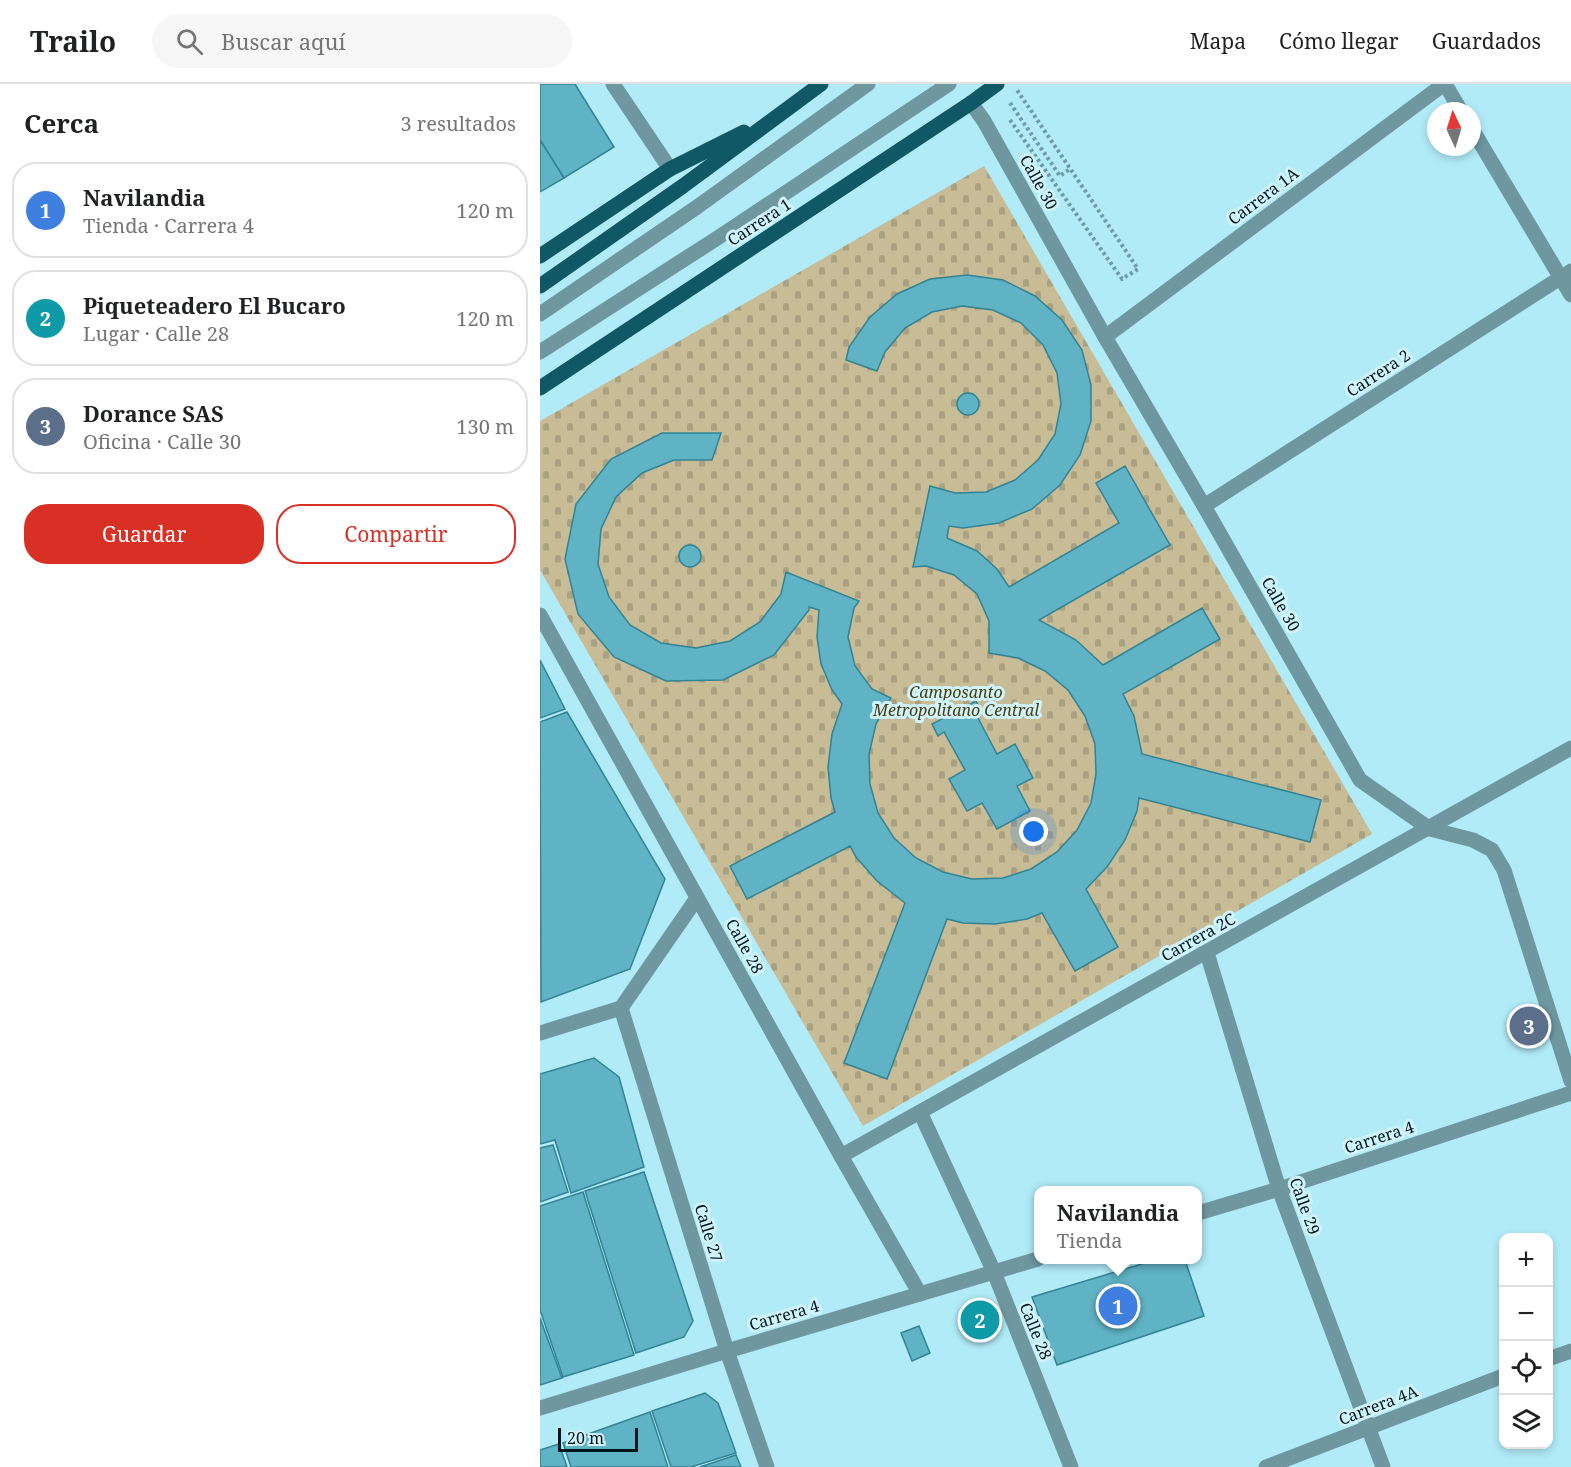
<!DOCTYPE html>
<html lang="es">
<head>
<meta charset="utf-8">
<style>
  :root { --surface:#fff; --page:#f6f6f6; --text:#202124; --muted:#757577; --line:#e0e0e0; --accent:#d93025 }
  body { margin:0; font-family:"Noto Serif",serif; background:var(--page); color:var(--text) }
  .controls { position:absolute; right:18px; bottom:18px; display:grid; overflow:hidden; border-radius:12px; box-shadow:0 3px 9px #0003 }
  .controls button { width:54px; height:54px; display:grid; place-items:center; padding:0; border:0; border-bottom:2px solid var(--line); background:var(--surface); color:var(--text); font:30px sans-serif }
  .compass { position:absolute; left:887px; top:18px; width:54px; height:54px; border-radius:50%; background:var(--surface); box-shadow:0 3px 9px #0003; rotate:356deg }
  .scale { position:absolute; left:18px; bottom:15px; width:80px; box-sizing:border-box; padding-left:6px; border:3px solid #01151a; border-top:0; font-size:16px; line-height:21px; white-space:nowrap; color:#01151a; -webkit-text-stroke:4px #cff4fd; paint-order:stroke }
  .you { position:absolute; left:494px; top:748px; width:21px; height:21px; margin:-15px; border:4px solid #fff; border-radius:50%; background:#1a73e8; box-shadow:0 0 0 9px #1a73e833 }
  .badge { display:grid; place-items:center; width:39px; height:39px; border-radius:50%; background:var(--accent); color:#fff; font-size:20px; font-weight:700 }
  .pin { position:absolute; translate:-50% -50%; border:3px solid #fff; box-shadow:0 2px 6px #0006 }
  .popup { position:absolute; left:494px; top:1102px; width:168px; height:78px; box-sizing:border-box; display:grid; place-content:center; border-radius:12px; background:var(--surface); filter:drop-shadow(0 2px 4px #0005); font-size:20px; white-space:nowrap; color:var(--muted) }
  .popup b { font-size:22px; color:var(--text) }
  .popup::after { content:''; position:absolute; left:50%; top:100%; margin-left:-12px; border:12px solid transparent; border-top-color:var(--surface) }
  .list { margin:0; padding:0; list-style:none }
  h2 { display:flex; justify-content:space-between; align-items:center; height:78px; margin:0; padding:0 24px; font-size:26px }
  h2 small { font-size:20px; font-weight:400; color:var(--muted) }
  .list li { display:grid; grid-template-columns:39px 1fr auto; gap:18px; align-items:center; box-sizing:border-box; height:96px; margin:0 12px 12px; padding:0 12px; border:2px solid var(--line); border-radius:24px }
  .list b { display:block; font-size:22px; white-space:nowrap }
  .list p { margin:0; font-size:20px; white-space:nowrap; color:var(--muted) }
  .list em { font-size:20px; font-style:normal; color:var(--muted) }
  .actions { display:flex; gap:12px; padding:18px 24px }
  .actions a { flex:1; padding:14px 0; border:2px solid var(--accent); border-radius:24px; text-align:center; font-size:21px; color:var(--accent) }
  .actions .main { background:var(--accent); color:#fff }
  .icon { flex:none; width:33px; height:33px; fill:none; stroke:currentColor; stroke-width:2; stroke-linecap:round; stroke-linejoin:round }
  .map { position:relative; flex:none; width:1031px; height:1383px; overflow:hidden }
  header { display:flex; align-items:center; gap:36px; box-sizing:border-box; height:84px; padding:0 30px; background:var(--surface); border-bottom:2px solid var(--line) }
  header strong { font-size:28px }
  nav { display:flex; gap:33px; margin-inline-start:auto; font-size:21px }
  .search { width:420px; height:54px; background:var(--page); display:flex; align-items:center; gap:15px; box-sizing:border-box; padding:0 21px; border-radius:33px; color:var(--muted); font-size:22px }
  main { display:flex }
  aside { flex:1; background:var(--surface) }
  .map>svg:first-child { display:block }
  .cemetery { fill:url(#cemetery-stones) }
  .building { fill:#60b3c5; stroke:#328393; stroke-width:1.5 }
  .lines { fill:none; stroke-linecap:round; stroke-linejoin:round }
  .path { stroke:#6f9ba5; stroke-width:4; stroke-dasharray:3 3; stroke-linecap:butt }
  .service { stroke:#6f97a0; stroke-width:15 }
  .minor { stroke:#6f97a0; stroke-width:15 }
  .primary { stroke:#105865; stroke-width:15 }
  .labels { text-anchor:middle; stroke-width:6; stroke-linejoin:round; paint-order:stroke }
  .street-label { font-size:16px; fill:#01151a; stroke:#cff4fd }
  .park-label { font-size:16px; font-style:italic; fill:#4a3c08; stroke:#cff4fd }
</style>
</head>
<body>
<header>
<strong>Trailo</strong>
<div class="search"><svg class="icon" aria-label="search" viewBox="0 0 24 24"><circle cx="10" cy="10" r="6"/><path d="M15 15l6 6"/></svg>Buscar aquí</div>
<nav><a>Mapa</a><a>Cómo llegar</a><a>Guardados</a></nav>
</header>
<main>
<aside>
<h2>Cerca<small>3 resultados</small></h2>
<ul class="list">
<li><span class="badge" style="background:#3f7fe0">1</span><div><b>Navilandia</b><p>Tienda · Carrera 4</p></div><em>120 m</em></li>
<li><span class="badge" style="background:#0f9aa8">2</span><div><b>Piqueteadero El Bucaro</b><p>Lugar · Calle 28</p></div><em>120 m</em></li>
<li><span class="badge" style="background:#5c6f8a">3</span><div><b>Dorance SAS</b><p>Oficina · Calle 30</p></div><em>130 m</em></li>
</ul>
<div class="actions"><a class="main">Guardar</a><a>Compartir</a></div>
</aside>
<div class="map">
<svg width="1031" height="1383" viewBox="0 0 1031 1383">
  <defs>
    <pattern id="cemetery-stones" width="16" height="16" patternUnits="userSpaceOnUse" patternTransform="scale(1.5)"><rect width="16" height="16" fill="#c7bc96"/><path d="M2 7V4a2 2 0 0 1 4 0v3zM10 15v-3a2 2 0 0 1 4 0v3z" fill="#a9a181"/></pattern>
  </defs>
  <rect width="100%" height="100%" fill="#b1ebf8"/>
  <polygon class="cemetery" points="444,82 832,750 323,1042 0,486 0,337"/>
  <g class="building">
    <polygon points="0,0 35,0 74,63 24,94 0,56"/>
    <polygon points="0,56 24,94 0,108"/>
    <polygon points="427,191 463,196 495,212 522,236 542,266 551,301 551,337 540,371 520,401 492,425 459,439 423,444 409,442 407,454 437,467 457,485 469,503 579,439 556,399 585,382 630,461 499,536 536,556 563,581 662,524 680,555 583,610 594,632 602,670 781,716 770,758 599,714 597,727 585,756 567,783 546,805 578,863 535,887 502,829 487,835 455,840 423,839 407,835 347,995 304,979 365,819 337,797 316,773 310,762 207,815 190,782 295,728 291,714 288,683 292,650 302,620 292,606 281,580 277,553 279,526 269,523 269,526 234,571 183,596 126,597 74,573 38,530 25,475 36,420 71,375 122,349 181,349 172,376 134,376 102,389 76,413 61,445 58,480 69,513 90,541 121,559 156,564 190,557 220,538 241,510 246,488 319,517 314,524 308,553 315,582 332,605 351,614 336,640 329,670 330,700 338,729 354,754 376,774 403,788 432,795 463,794 491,785 517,768 537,746 551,719 556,690 555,660 545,632 528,606 505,587 478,574 449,569 449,537 437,510 414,491 386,482 373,483 390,402 415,409 446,408 475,396 498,376 515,350 521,320 517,289 503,261 481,239 453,226 422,222 392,228 365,244 345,268 337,287 306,276 309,263 330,233 357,210 390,195"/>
    <circle cx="428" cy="320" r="11"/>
    <circle cx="150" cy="472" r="11"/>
    <polygon points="0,576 25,625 0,634"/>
    <polygon points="436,617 442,629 437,632 457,670 475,660 493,694 477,702 490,727 457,745 442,719 427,727 409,695 425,686 404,648 398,652 392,640"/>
    <polygon points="27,628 125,795 90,885 1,918 0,638"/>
    <polygon points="54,974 79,993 104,1083 31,1109 15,1056 0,1060 0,990"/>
    <polygon points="13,1061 28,1108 0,1118 0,1064"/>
    <polygon points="104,1088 153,1237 144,1253 96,1269 45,1107"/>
    <polygon points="43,1108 94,1271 23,1293 0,1226 0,1122"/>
    <polygon points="615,1176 645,1176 664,1232 517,1281 492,1213"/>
    <polygon points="446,1220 457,1247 432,1256 424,1225"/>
    <polygon points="0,1234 22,1294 0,1301"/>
    <polygon points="379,1242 390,1269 372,1277 361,1249"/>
    <polygon points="165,1309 178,1319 196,1369 151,1383 131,1383 112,1327"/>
    <polygon points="110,1328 128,1383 31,1383 23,1359"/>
    <polygon points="19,1360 27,1383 0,1383 0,1366"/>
    <polygon points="196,1371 201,1383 160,1383"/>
  </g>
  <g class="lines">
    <g class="path">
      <polyline points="470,19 520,92 530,85"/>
      <polyline points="470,36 582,195 598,185 477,6"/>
    </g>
    <g class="service">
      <polyline points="73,0 130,85"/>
      <polyline points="0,230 157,123 328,0"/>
      <polyline points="0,268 179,153 409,0"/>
    </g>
    <g class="minor">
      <polyline points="905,0 921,27"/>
      <polyline points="431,19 444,37 565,253 664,422 820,696 890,745 933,756 952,766 964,786 1031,997"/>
      <polyline points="932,45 1031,211"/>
      <polyline points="565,253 904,0"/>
      <polyline points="664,422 1031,187"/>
      <polyline points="0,531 301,1072 380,1210"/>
      <polyline points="667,869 739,1105 843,1383"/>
      <polyline points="81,924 187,1267 227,1383"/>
      <polyline points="0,949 81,924 157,814"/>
      <polyline points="380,1028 454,1188 531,1383"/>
      <polyline points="301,1072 1031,664"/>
      <polyline points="658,1129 739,1105 1031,1009"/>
      <polyline points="1008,1275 1031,1267"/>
      <polyline points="0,1324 187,1267 498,1175"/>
      <polyline points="726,1383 963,1292"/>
    </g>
    <g class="primary">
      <polyline points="0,172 130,85 204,48"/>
      <polyline points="0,202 143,102 281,0"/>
      <polyline points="0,304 431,19 457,0"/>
    </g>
  </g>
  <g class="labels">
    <g class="street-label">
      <text transform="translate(499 98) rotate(61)" y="6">Calle 30</text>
      <text transform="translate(723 112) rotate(-37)" y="6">Carrera 1A</text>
      <text transform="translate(219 138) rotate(-33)" y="6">Carrera 1</text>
      <text transform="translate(838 289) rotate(-33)" y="6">Carrera 2</text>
      <text transform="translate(741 520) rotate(60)" y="6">Calle 30</text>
      <text transform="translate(658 853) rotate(-29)" y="6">Carrera 2C</text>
      <text transform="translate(205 862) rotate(61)" y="6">Calle 28</text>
      <text transform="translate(839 1053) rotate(-18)" y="6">Carrera 4</text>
      <text transform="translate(765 1122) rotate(70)" y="6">Calle 29</text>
      <text transform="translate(169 1149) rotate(73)" y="6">Calle 27</text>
      <text transform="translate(244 1231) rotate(-16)" y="6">Carrera 4</text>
      <text transform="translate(496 1247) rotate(68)" y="6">Calle 28</text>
      <text transform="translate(838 1321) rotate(-21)" y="6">Carrera 4A</text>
    </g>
    <g class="park-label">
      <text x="416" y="614">Camposanto<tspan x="416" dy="18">Metropolitano Central</tspan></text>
    </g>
  </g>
</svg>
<div class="controls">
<button>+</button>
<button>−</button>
<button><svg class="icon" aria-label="locate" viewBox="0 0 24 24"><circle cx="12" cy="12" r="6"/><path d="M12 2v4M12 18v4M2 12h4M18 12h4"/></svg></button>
<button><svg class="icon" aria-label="layers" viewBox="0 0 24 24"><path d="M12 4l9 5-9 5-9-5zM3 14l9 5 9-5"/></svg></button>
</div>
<svg class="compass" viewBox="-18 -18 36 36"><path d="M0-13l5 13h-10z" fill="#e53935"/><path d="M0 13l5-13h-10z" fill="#757577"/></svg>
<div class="scale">20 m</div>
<div class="you"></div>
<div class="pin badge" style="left:578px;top:1222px;background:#3f7fe0">1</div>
<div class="popup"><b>Navilandia</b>Tienda</div>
<div class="pin badge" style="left:440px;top:1236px;background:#0f9aa8">2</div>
<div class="pin badge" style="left:989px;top:942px;background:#5c6f8a">3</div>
</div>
</main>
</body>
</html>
